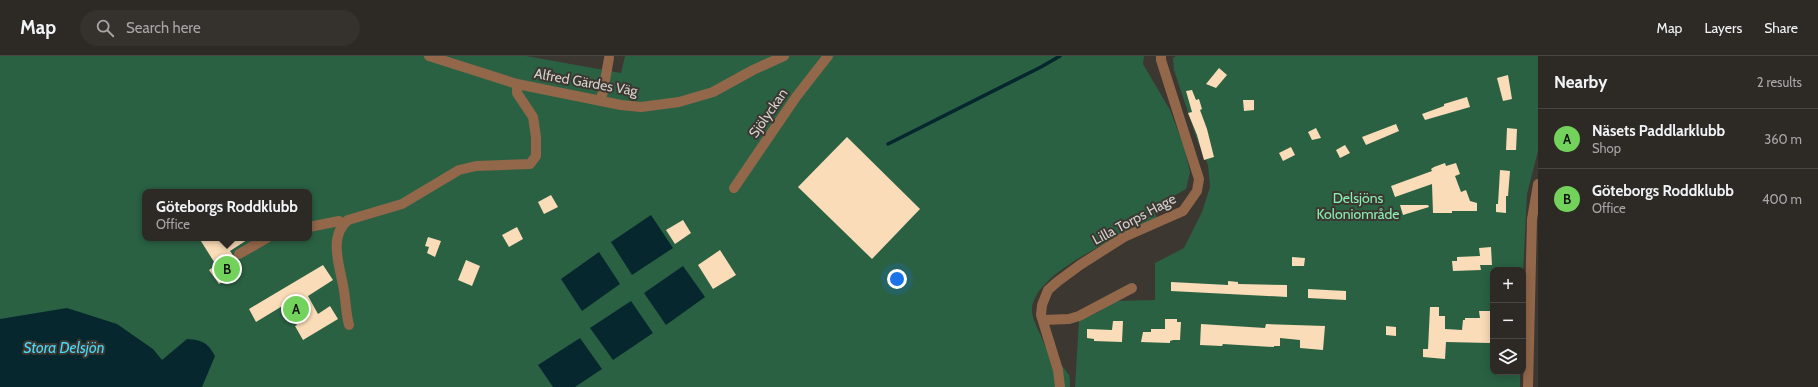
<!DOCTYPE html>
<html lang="en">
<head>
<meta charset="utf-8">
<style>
  :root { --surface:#2d2925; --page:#35312d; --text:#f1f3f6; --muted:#a7a6a7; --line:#484542; --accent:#73d25c }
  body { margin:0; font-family:Cabin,sans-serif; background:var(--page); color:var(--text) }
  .controls { position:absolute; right:12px; bottom:12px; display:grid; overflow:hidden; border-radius:8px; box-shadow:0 2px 10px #0003 }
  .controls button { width:36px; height:36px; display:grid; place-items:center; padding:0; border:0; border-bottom:1px solid var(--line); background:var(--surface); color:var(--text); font:20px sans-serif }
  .you { position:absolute; left:897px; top:223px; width:14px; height:14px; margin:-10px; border:3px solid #fff; border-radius:50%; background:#1a73e8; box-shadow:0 0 0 6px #1a73e833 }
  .badge { display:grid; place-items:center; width:26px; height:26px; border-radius:50%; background:var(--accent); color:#111; font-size:13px; font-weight:700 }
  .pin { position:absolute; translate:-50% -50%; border:2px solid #fff; box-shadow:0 1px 4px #0006 }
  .popup { position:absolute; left:142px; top:133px; width:170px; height:52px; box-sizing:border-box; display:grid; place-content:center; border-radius:8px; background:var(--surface); filter:drop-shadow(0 1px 3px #0005); font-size:13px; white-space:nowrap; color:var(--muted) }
  .popup b { font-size:15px; color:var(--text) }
  .popup::after { content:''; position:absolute; left:50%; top:100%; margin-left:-8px; border:8px solid transparent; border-top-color:var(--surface) }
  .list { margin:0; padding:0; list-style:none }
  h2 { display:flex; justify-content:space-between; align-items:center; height:52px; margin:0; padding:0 16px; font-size:17px }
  h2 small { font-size:13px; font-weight:400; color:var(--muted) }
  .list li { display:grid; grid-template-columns:26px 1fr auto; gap:12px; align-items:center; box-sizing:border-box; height:60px; padding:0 16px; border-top:1px solid var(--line) }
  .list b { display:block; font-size:15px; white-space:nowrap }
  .list p { margin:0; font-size:13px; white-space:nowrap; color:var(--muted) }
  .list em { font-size:13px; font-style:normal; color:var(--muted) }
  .icon { flex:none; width:22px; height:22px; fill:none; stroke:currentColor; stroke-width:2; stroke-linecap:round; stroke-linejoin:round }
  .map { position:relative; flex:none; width:1538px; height:331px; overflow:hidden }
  header { display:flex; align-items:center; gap:24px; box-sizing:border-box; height:56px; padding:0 20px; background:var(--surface); border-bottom:1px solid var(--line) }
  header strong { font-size:19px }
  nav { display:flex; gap:22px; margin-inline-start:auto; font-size:14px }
  .search { width:280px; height:36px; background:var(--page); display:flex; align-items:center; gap:10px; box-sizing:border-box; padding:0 14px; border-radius:22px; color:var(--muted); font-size:15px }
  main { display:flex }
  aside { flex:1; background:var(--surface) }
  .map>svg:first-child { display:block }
  .green { fill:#2a6143; fill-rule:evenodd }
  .water { fill:#06272e }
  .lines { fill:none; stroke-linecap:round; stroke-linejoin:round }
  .stream { stroke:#06272e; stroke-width:3.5 }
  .building { fill:#fbdcb8 }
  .minor { stroke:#93674a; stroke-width:10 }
  .labels { text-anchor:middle; stroke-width:4; stroke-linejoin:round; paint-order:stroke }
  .street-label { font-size:14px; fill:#d4d1cd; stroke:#3c3731 }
  .park-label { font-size:14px; fill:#89efb3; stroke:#3c3731 }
  .water-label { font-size:15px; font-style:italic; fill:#48dafa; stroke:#3c3731 }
</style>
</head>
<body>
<header>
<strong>Map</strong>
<div class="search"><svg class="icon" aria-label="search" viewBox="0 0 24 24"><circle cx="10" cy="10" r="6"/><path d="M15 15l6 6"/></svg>Search here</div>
<nav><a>Map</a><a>Layers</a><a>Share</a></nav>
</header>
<main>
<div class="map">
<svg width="1538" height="331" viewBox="0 0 1538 331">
  <rect width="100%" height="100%" fill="#3c3731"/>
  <g class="green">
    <path d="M0,0H526L621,17L625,0H1144L1143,8L1170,54L1184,91L1190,116L1186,133L1153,152L1157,163C1127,177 1029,217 1032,256C1033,265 1040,277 1043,285C1047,298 1062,307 1069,319C1070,322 1070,327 1070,331H0ZM145,136H309V182H145Z"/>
    <polygon points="1176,0 1538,0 1538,95 1527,138 1523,217 1523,214 1493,214 1493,316 1520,316 1520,331 1075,331 1079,264 1098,256 1114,245 1155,244 1155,207 1184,192 1202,156 1210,131 1208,109 1197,84 1174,14 1173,2"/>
  </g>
  <g class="water">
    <polygon points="651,159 673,192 632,219 611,186"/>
    <polygon points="599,196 620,228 582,255 561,223"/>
    <polygon points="683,210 705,241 666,269 644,237"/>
    <polygon points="631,245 653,277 613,304 590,272"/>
    <path d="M67,252L117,268L153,293L162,304L187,283C203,284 208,287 215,300L202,331H0V263Z"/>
    <polygon points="580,282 602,313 575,331 553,331 538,309"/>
  </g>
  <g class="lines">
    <polyline class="stream" points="888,88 1041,11 1060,0"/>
  </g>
  <g class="building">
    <polygon points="1219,12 1227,19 1216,32 1206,28"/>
    <polygon points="1508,19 1512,43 1503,45 1497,22"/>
    <polygon points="1192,34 1196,44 1199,43 1202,53 1200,54 1207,73 1214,101 1204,104 1197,79 1188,57 1192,56 1186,35"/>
    <polygon points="1467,41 1470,51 1425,64 1422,58 1444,50 1444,48"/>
    <polygon points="1243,44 1254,44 1254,54 1244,55"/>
    <polygon points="1396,68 1399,75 1366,89 1362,81"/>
    <polygon points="1316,72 1321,82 1312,84 1308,76"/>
    <polygon points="1507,72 1517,73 1516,94 1506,94"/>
    <polygon points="847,81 920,153 872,203 798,131"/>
    <polygon points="1345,89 1350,97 1340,102 1336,94"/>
    <polygon points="1291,91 1295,99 1283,105 1279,97"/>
    <polygon points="1445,107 1446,110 1456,107 1460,118 1455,120 1461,136 1466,134 1470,145 1477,147 1477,155 1452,155 1452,157 1433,157 1432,128 1395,141 1391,130 1432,115 1431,113 1434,111"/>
    <polygon points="1500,114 1510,115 1508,140 1506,140 1506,157 1496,156 1496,148 1498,148"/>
    <polygon points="551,139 558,151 544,158 538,146"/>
    <polygon points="1400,149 1428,149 1429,151 1403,159"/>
    <polygon points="683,164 691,177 675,188 666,174"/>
    <polygon points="517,171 523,183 509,191 502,179"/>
    <polygon points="428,181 441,185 435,201 427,197 429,191 425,190"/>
    <polygon points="199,182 250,182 230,195 242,212 219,228 209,214 216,209"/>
    <polygon points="1491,191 1492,209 1480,209 1481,214 1453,215 1452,205 1457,205 1457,201 1480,200 1479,192"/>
    <polygon points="720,194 736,219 713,233 698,209"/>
    <polygon points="1292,201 1305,202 1304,210 1292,210"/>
    <polygon points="466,204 480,210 472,230 458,224"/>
    <polygon points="323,209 333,224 308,240 318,258 330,250 338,263 303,284 295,270 297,269 284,249 256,266 249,253"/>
    <polygon points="1228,225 1238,226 1238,228 1287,229 1287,241 1171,235 1171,226 1228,229"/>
    <polygon points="1308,233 1346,235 1346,244 1308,242"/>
    <polygon points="1430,251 1439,251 1439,260 1445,260 1445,273 1462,274 1463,264 1465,264 1465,262 1480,262 1479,255 1493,255 1493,286 1490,285 1490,287 1446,286 1445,303 1423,301 1423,293 1428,293"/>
    <polygon points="1165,263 1177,263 1177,266 1181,266 1180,284 1173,284 1170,285 1170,287 1141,286 1143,276 1151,276 1151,273 1165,273"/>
    <polygon points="1113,265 1123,265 1122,286 1094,285 1094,283 1087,282 1087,273 1112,274"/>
    <polygon points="1201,268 1265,272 1266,268 1325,270 1323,294 1300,292 1300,284 1280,282 1280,290 1274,290 1274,291 1223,288 1222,290 1200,289"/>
    <polygon points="1386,270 1396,271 1396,280 1386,279"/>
  </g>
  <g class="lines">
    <g class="minor">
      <polyline points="429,0 517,28 621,49 641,51 679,46 713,36 753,14 784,0"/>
      <polyline points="600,44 603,36 609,2"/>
      <polyline points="734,132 796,41 828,0"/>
      <polyline points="309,171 339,165 343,168"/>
      <polyline points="239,198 267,182"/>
      <polyline points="1043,264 1069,263 1079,260 1132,232"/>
      <path d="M349,269C346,258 346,247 344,235C341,213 327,181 348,164L402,148L459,114L476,110L530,108L536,100V81L533,61L517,37V28"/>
      <polyline points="1060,331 1058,314 1041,259 1042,249 1048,234 1057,226 1080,209 1124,181 1183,155 1197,135 1199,123 1161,4 1161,0"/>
      <polyline points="1528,331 1532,163 1538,128"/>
    </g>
  </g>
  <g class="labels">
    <g class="street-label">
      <text transform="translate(586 26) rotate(10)" y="5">Alfred Gärdes Väg</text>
      <text transform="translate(768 57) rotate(-55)" y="5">Sjölyckan</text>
      <text transform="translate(1134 163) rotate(-28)" y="5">Lilla Torps Hage</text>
    </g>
    <g class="park-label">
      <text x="1358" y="147">Delsjöns<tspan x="1358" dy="16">Koloniområde</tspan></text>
    </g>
    <g class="water-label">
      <text x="64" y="297">Stora Delsjön</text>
    </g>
  </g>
</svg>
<div class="controls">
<button>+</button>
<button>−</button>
<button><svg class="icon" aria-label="layers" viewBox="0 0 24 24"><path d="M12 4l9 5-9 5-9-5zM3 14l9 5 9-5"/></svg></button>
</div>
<div class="you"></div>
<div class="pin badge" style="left:296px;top:253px">A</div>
<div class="pin badge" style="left:227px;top:213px">B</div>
<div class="popup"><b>Göteborgs Roddklubb</b>Office</div>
</div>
<aside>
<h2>Nearby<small>2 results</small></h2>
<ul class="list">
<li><span class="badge">A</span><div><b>Näsets Paddlarklubb</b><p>Shop</p></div><em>360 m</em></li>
<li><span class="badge">B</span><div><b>Göteborgs Roddklubb</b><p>Office</p></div><em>400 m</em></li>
</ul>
</aside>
</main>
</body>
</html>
